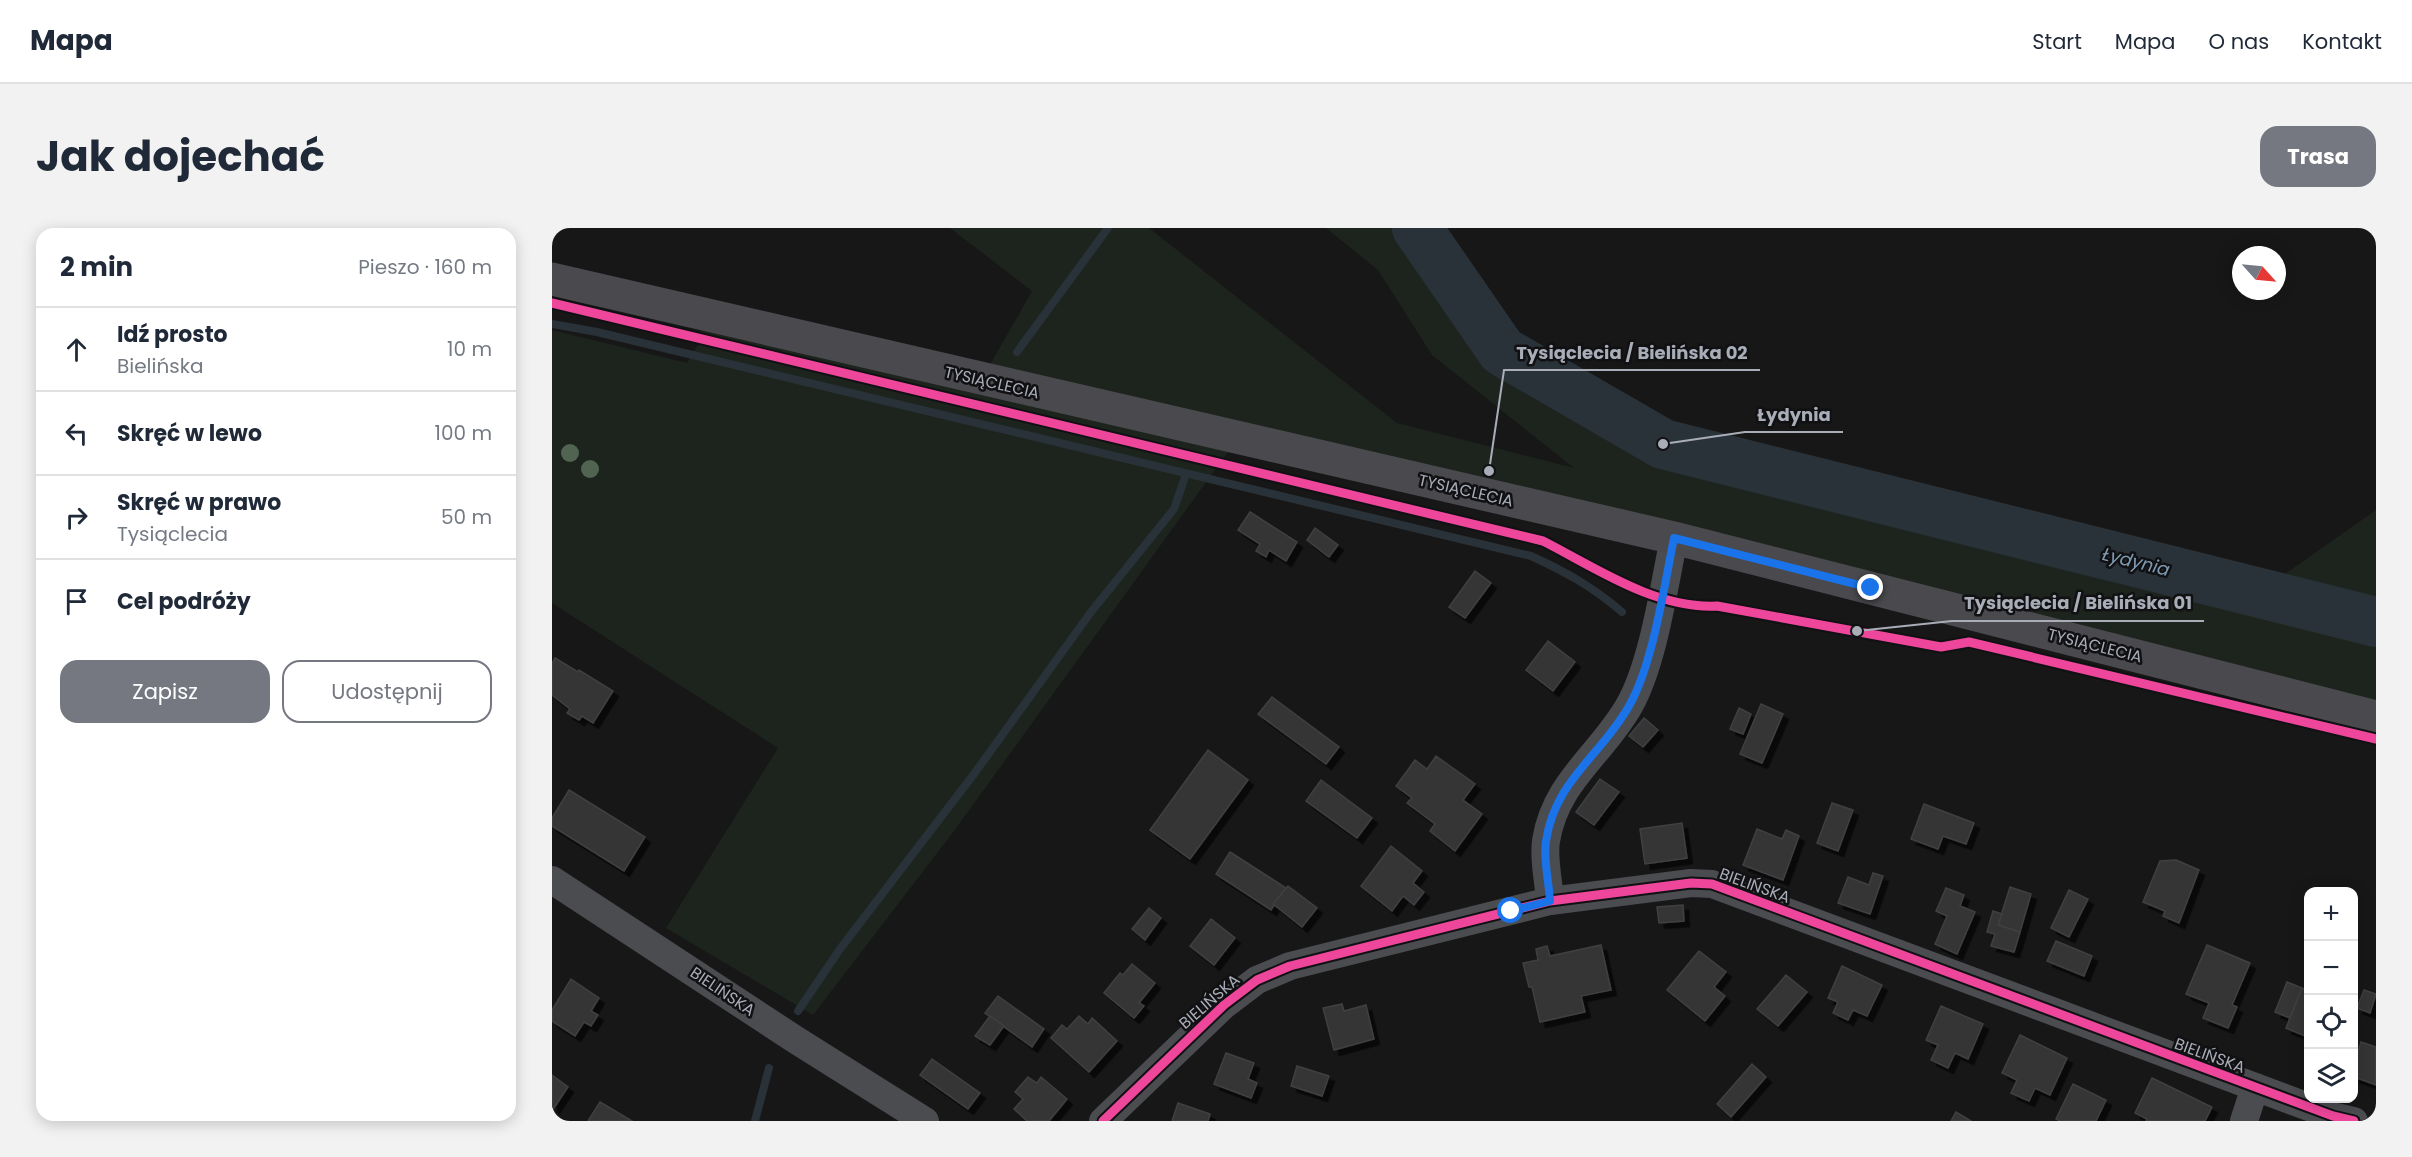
<!DOCTYPE html>
<html lang="pl">
<head>
<meta charset="utf-8">
<style>
  :root { --surface:#fff; --page:#f2f2f3; --text:#1f2937; --muted:#747a83; --line:#e0e1e3; --accent:#757880 }
  body { margin:0; font-family:Poppins,sans-serif; background:var(--page); color:var(--text) }
  .controls { position:absolute; right:18px; bottom:18px; display:grid; overflow:hidden; border-radius:12px; box-shadow:0 3px 15px #0003 }
  .controls button { width:54px; height:54px; display:grid; place-items:center; padding:0; border:0; border-bottom:2px solid var(--line); background:var(--surface); color:var(--text); font:30px sans-serif }
  .compass { position:absolute; left:1680px; top:18px; width:54px; height:54px; border-radius:50%; background:var(--surface); box-shadow:0 3px 15px #0003; rotate:117deg }
  .stop { position:absolute; width:18px; height:18px; margin:-14px; border:4px solid #1a73e8; border-radius:50%; background:#fff }
  .stop.end { background:#1a73e8; border-color:#fff; box-shadow:0 2px 6px #0008 }
  .list { margin:0; padding:0; list-style:none }
  h2 { display:flex; justify-content:space-between; align-items:center; height:78px; margin:0; padding:0 24px; font-size:26px }
  h2 small { font-size:20px; font-weight:400; color:var(--muted) }
  .list li { display:grid; grid-template-columns:39px 1fr auto; gap:18px; align-items:center; box-sizing:border-box; height:84px; padding:0 24px; border-top:2px solid var(--line) }
  .list b { display:block; font-size:22px; white-space:nowrap }
  .list p { margin:0; font-size:20px; white-space:nowrap; color:var(--muted) }
  .list em { font-size:20px; font-style:normal; color:var(--muted) }
  .actions { display:flex; gap:12px; padding:18px 24px }
  .actions a { flex:1; padding:14px 0; border:2px solid var(--accent); border-radius:18px; text-align:center; font-size:21px; color:var(--accent) }
  .actions .main { background:var(--accent); color:#fff }
  .icon { flex:none; width:33px; height:33px; fill:none; stroke:currentColor; stroke-width:2; stroke-linecap:round; stroke-linejoin:round }
  .map { position:relative; flex:none; width:1824px; height:893px; overflow:hidden; border-radius:18px }
  header { display:flex; align-items:center; gap:36px; box-sizing:border-box; height:84px; padding:0 30px; background:var(--surface); border-bottom:2px solid var(--line) }
  header strong { font-size:28px }
  nav { display:flex; gap:33px; margin-inline-start:auto; font-size:21px }
  .intro { display:flex; align-items:center; justify-content:space-between; box-sizing:border-box; height:144px; padding:0 36px }
  h1 { margin:0; font-size:42px }
  .button { padding:15px 27px; border-radius:18px; background:var(--accent); color:#fff; font-size:21px; font-weight:700 }
  main { display:flex; gap:36px; padding:0 36px }
  aside { flex:1; background:var(--surface); border-radius:18px; box-shadow:0 3px 15px #0003 }
  .map>svg:first-child { display:block }
  .green { fill:#1d241e }
  .lines { fill:none; stroke-linecap:round; stroke-linejoin:round }
  .stream { stroke:#2a3239; stroke-width:8 }
  .river { stroke:#2a3239; stroke-width:50 }
  .building { fill:#353536; stroke:#3f4043; stroke-width:1.5; filter:url(#shadow) }
  .minor { stroke:#4b4c50; stroke-width:28 }
  .secondary { stroke:#4a4a4e; stroke-width:33 }
  .cycleway-casing { stroke:#111113; stroke-width:13 }
  .cycleway { stroke:#ed469a; stroke-width:9 }
  .tree { fill:#506451 }
  .route { stroke:#1a73e8; stroke-width:8 }
  .labels { text-anchor:middle; stroke-width:5; stroke-linejoin:round; paint-order:stroke }
  .street-label { font-size:16px; fill:#a8adb8; stroke:#111113 }
  .water-label { font-size:18px; font-style:italic; fill:#7f9bb3; stroke:#111113 }
  .leader { fill:none; stroke:#a8adb8; stroke-width:2 }
  .callout-dot { fill:#a8adb8; stroke:#111113; stroke-width:2 }
  .callout-label { font-size:18px; text-anchor:middle; font-weight:bold; fill:#a8adb8; stroke:#111113; stroke-width:5; stroke-linejoin:round; paint-order:stroke }
</style>
</head>
<body>
<header>
<strong>Mapa</strong>
<nav><a>Start</a><a>Mapa</a><a>O nas</a><a>Kontakt</a></nav>
</header>
<div class="intro"><h1>Jak dojechać</h1><a class="button">Trasa</a></div>
<main>
<aside>
<h2>2 min<small>Pieszo · 160 m</small></h2>
<ul class="list">
<li><svg class="icon" aria-label="ahead" viewBox="0 0 24 24"><path d="M12 20V5M6 11l6-6 6 6"/></svg><div><b>Idź prosto</b><p>Bielińska</p></div><em>10 m</em></li>
<li><svg class="icon" aria-label="left" viewBox="0 0 24 24"><path d="M17 20v-9H6M10 6l-5 5 5 5"/></svg><div><b>Skręć w lewo</b></div><em>100 m</em></li>
<li><svg class="icon" aria-label="right" viewBox="0 0 24 24"><path d="M7 20v-9h11M14 6l5 5-5 5"/></svg><div><b>Skręć w prawo</b><p>Tysiąclecia</p></div><em>50 m</em></li>
<li><svg class="icon" aria-label="arrive" viewBox="0 0 24 24"><path d="M6 21V4h12l-3 4 3 4H6"/></svg><div><b>Cel podróży</b></div></li>
</ul>
<div class="actions"><a class="main">Zapisz</a><a>Udostępnij</a></div>
</aside>
<div class="map">
<svg width="1824" height="893" viewBox="0 0 1824 893">
  <defs>
    <filter id="shadow"><feDropShadow dx="5.5" dy="5.5" stdDeviation="0" flood-color="#0009"/></filter>
  </defs>
  <rect width="100%" height="100%" fill="#171717"/>
  <polygon class="green" points="398,0 597,0 845,195 1022,240 880,127 826,42 774,0 865,0 950,123 1111,216 1706,365 1824,282 1824,489 686,210 402,603 261,787 114,700 226,520 0,375 0,102 135,135 150,110 144,86 430,151 480,63"/>
  <g class="lines">
    <g class="stream">
      <path d="M0,96L45,104L979,328C1014,344 1041,359 1070,384"/>
      <polyline points="465,124 556,0"/>
      <polyline points="246,783 288,721 422,546 539,384 622,281 634,246"/>
      <polyline points="203,893 217,840"/>
    </g>
    <polyline class="river" points="865,0 950,123 1111,216 1824,394"/>
  </g>
  <g class="building">
    <polygon points="698,284 745,314 734,333 717,322 714,329 704,323 708,316 686,302"/>
    <polygon points="763,300 786,317 777,329 755,312"/>
    <polygon points="923,343 939,355 913,390 897,379"/>
    <polygon points="996,413 1023,434 1001,463 974,442"/>
    <polygon points="3,430 26,444 27,442 61,463 41,495 30,488 27,492 15,485 18,481 0,467 0,436"/>
    <polygon points="720,469 787,519 774,536 706,486"/>
    <polygon points="1209,476 1231,486 1210,535 1188,526"/>
    <polygon points="1187,480 1199,486 1191,506 1178,501"/>
    <polygon points="1092,490 1106,502 1091,519 1077,508"/>
    <polygon points="656,522 696,552 638,631 598,602"/>
    <polygon points="884,528 923,556 911,572 930,586 903,623 878,603 883,596 855,575 860,570 844,558 863,532 875,541"/>
    <polygon points="1048,551 1067,564 1042,597 1024,584"/>
    <polygon points="769,552 820,590 805,610 754,573"/>
    <polygon points="17,562 93,609 72,643 0,598 0,590"/>
    <polygon points="1280,575 1301,582 1286,623 1265,615"/>
    <polygon points="1372,576 1422,595 1414,616 1391,608 1386,621 1359,611"/>
    <polygon points="1130,595 1135,630 1093,636 1088,601"/>
    <polygon points="1205,601 1230,611 1234,602 1247,608 1231,652 1191,637"/>
    <polygon points="839,618 870,643 861,655 872,664 862,677 851,668 840,683 809,658"/>
    <polygon points="678,624 734,660 719,682 664,646"/>
    <polygon points="1624,632 1647,642 1627,695 1611,688 1613,683 1591,674 1608,633"/>
    <polygon points="1321,645 1331,648 1318,686 1286,675 1296,649 1317,657"/>
    <polygon points="736,658 765,680 750,699 721,676"/>
    <polygon points="1458,659 1479,666 1468,704 1446,697"/>
    <polygon points="1394,660 1412,667 1408,678 1423,684 1405,726 1383,716 1395,688 1384,683"/>
    <polygon points="1517,662 1536,671 1517,709 1499,700"/>
    <polygon points="1131,677 1132,693 1107,695 1105,679"/>
    <polygon points="597,680 609,690 593,712 580,701"/>
    <polygon points="1441,683 1450,686 1446,697 1468,704 1462,724 1439,718 1443,706 1435,704"/>
    <polygon points="659,691 683,710 662,737 638,718"/>
    <polygon points="1504,713 1540,728 1532,748 1495,733"/>
    <polygon points="1049,717 1059,762 1029,768 1033,784 988,794 980,759 977,759 971,735 986,732 984,721 995,718 998,728"/>
    <polygon points="1655,717 1698,735 1680,777 1685,779 1676,800 1651,790 1657,775 1634,766"/>
    <polygon points="1147,723 1174,744 1162,759 1173,768 1153,793 1115,762"/>
    <polygon points="580,736 603,755 587,775 592,778 582,790 552,765 568,745 571,747"/>
    <polygon points="1290,738 1330,757 1315,788 1301,782 1296,792 1281,785 1286,774 1276,770"/>
    <polygon points="1234,747 1255,764 1226,798 1205,781"/>
    <polygon points="19,751 47,770 39,783 46,787 39,798 32,794 23,808 0,793 0,782"/>
    <polygon points="1735,754 1750,760 1738,790 1723,784"/>
    <polygon points="1750,760 1756,763 1756,805 1754,804 1753,808 1734,800"/>
    <polygon points="1812,762 1824,766 1818,785 1805,780"/>
    <polygon points="446,768 492,801 480,819 433,785"/>
    <polygon points="790,776 792,783 814,777 822,811 782,822 771,780"/>
    <polygon points="1389,778 1431,796 1416,831 1403,825 1396,840 1379,832 1386,817 1374,812"/>
    <polygon points="438,788 452,798 438,817 423,808"/>
    <polygon points="527,788 536,796 540,790 565,813 537,844 499,810 510,797 515,801"/>
    <polygon points="1468,807 1515,830 1498,867 1483,860 1477,873 1459,865 1465,852 1450,845"/>
    <polygon points="1809,814 1824,819 1824,857 1802,849 1802,835"/>
    <polygon points="674,825 702,835 696,851 705,855 699,870 662,856"/>
    <polygon points="380,831 428,865 416,881 368,847"/>
    <polygon points="1200,836 1214,849 1179,889 1165,876"/>
    <polygon points="745,838 777,848 770,868 739,858"/>
    <polygon points="0,847 16,859 2,880 0,879"/>
    <polygon points="476,849 485,855 489,849 515,871 497,893 475,893 462,881 471,871 463,864"/>
    <polygon points="1600,850 1660,879 1653,893 1594,893 1595,891 1583,885"/>
    <polygon points="1521,856 1554,872 1544,893 1508,893 1504,891"/>
    <polygon points="48,874 80,893 36,893"/>
    <polygon points="626,875 658,886 656,893 620,893"/>
    <polygon points="1404,884 1419,893 1399,893"/>
  </g>
  <g class="lines">
    <g class="minor">
      <polyline points="0,652 244,812 373,893"/>
      <path d="M998,673C997,654 991,631 994,613C1003,554 1049,527 1077,478C1101,436 1112,359 1122,310"/>
      <polyline points="551,893 672,777 705,752 738,738 998,673 1139,655 1160,656 1781,888 1802,893"/>
      <polyline points="1692,893 1703,859"/>
    </g>
    <polyline class="secondary" points="0,51 1122,310 1824,489"/>
    <defs>
      <g id="cycleway">
        <path d="M0,75L991,313C1044,340 1103,381 1165,378L1389,419L1417,414L1824,511"/>
        <polyline points="551,893 672,777 705,752 738,738 998,673 1139,655 1160,656 1781,888 1802,893"/>
      </g>
    </defs>
    <use href="#cycleway" class="cycleway-casing"/>
    <use href="#cycleway" class="cycleway"/>
  </g>
  <g class="tree">
    <circle cx="18" cy="225" r="9"/>
    <circle cx="38" cy="241" r="9"/>
  </g>
  <g class="lines">
    <path class="route" d="M959,683L998,673C997,654 991,631 994,613C1003,552 1049,528 1077,478C1101,436 1112,359 1122,310L1319,360"/>
  </g>
  <g class="labels">
    <g class="street-label">
      <text transform="translate(440 154) rotate(13)" y="6">TYSIĄCLECIA</text>
      <text transform="translate(914 262) rotate(13)" y="6">TYSIĄCLECIA</text>
      <text transform="translate(1543 417) rotate(14)" y="6">TYSIĄCLECIA</text>
      <text transform="translate(1203 657) rotate(20)" y="6">BIELIŃSKA</text>
      <text transform="translate(171 763) rotate(34)" y="6">BIELIŃSKA</text>
      <text transform="translate(657 773) rotate(-41)" y="6">BIELIŃSKA</text>
      <text transform="translate(1658 827) rotate(20)" y="6">BIELIŃSKA</text>
    </g>
    <g class="water-label">
      <text transform="translate(1584 334) rotate(14)" y="6">Łydynia</text>
    </g>
  </g>
  <path class="leader" d="M937 243L952 142H1208M1111 216L1193 204H1291M1305 403L1400 393H1652"/>
  <g class="callout-dot">
    <circle cx="937" cy="243" r="6"/>
    <circle cx="1111" cy="216" r="6"/>
    <circle cx="1305" cy="403" r="6"/>
  </g>
  <g class="callout-label">
    <text x="1080" y="131">Tysiąclecia / Bielińska 02</text>
    <text x="1242" y="193">Łydynia</text>
    <text x="1526" y="381">Tysiąclecia / Bielińska 01</text>
  </g>
</svg>
<div class="controls">
<button>+</button>
<button>−</button>
<button><svg class="icon" aria-label="locate" viewBox="0 0 24 24"><circle cx="12" cy="12" r="6"/><path d="M12 2v4M12 18v4M2 12h4M18 12h4"/></svg></button>
<button><svg class="icon" aria-label="layers" viewBox="0 0 24 24"><path d="M12 4l9 5-9 5-9-5zM3 14l9 5 9-5"/></svg></button>
</div>
<svg class="compass" viewBox="-18 -18 36 36"><path d="M0-13l5 13h-10z" fill="#e53935"/><path d="M0 13l5-13h-10z" fill="#747a83"/></svg>
<div class="stop" style="left:959px;top:683px"></div>
<div class="stop end" style="left:1319px;top:360px"></div>
</div>
</main>
</body>
</html>
